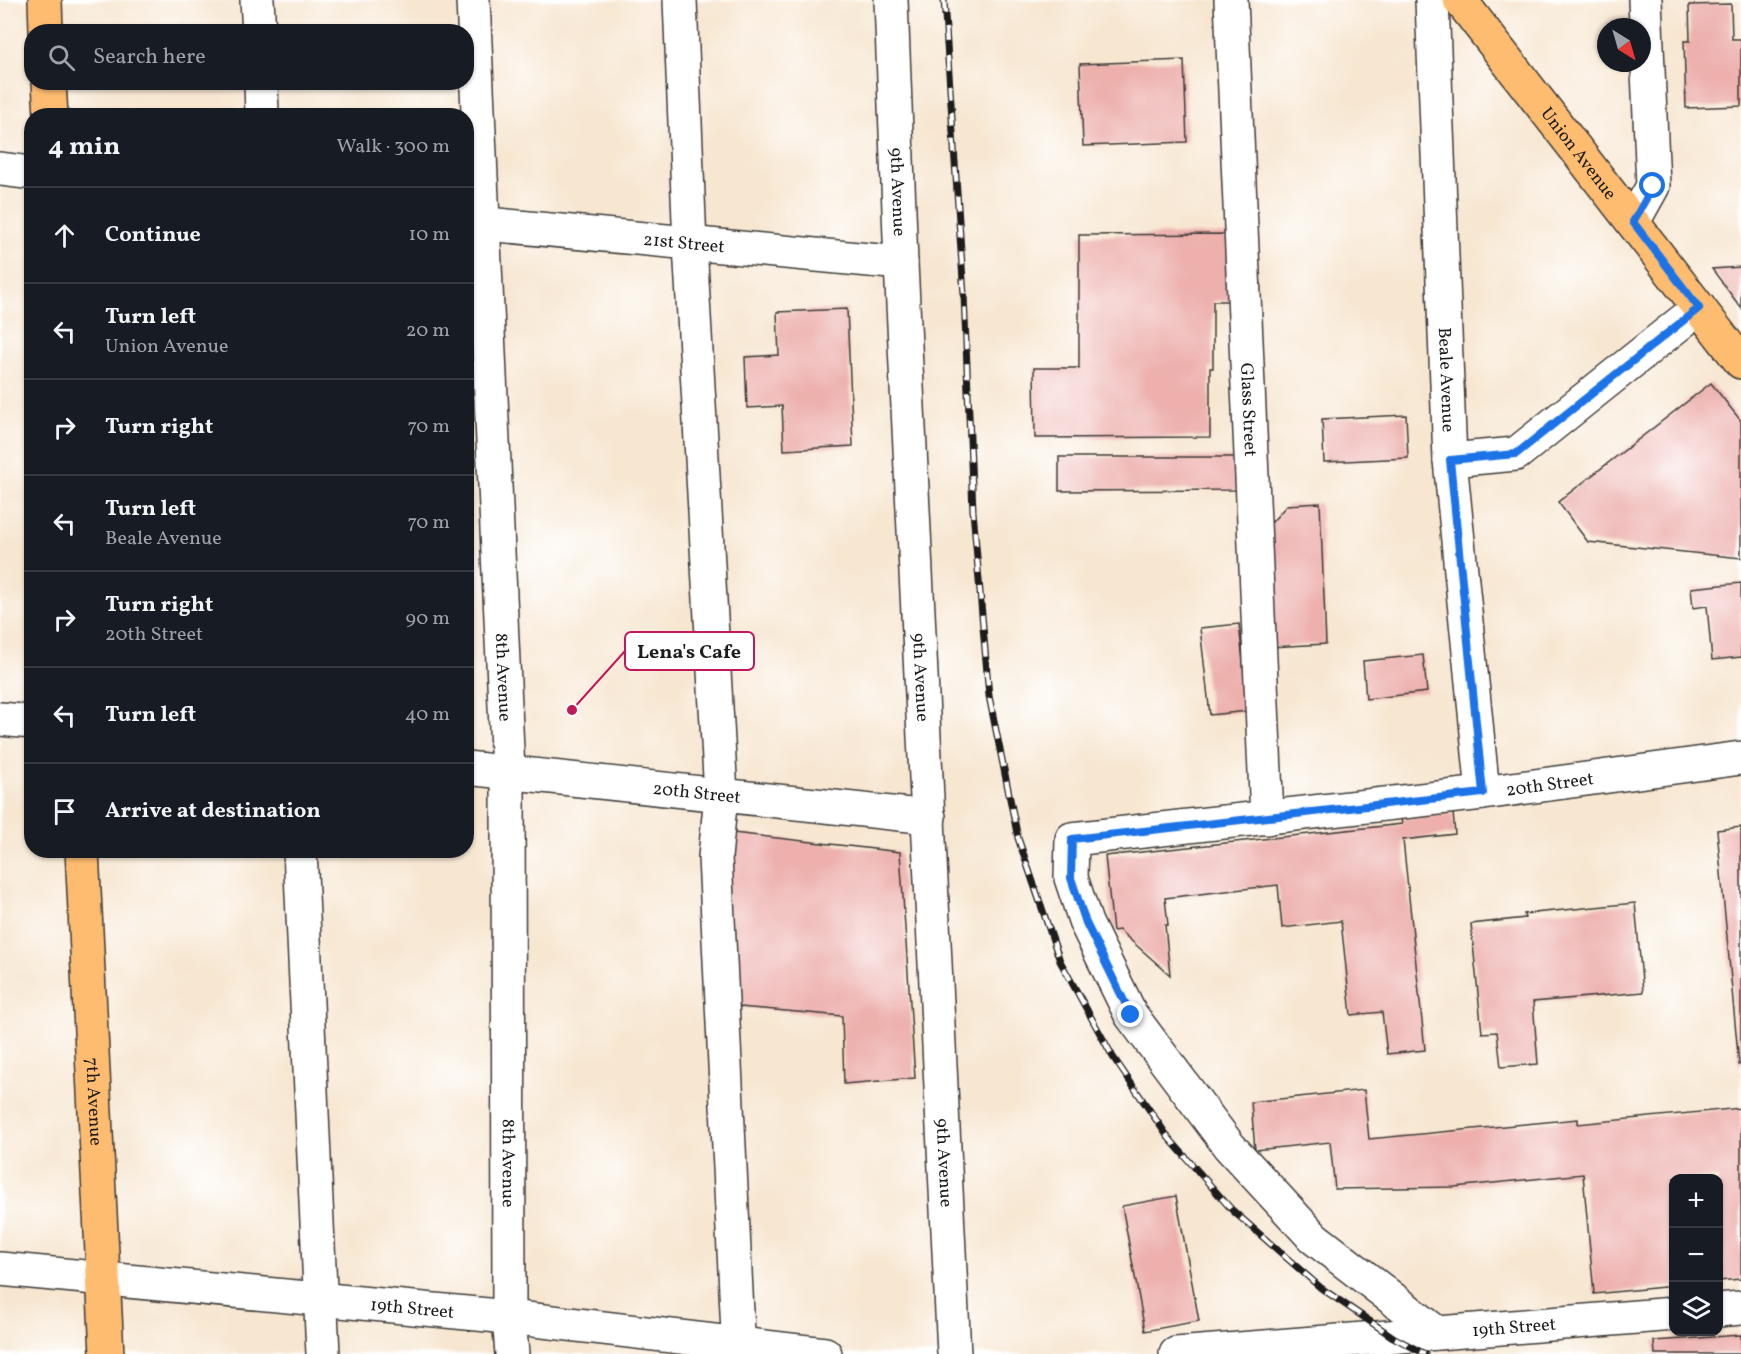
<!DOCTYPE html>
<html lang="en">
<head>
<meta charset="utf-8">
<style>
  :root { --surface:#171b24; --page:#242831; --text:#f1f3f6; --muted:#9ea1a6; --line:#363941 }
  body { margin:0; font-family:Vollkorn,serif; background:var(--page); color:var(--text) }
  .controls { position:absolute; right:18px; bottom:18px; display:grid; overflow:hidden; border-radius:12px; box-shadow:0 2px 4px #0004 }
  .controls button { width:54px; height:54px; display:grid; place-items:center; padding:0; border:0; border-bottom:2px solid var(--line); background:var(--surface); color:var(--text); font:30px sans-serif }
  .compass { position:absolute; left:1597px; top:18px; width:54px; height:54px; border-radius:50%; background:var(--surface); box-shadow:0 2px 4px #0004; rotate:143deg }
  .stop { position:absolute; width:18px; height:18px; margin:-14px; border:4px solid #1a73e8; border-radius:50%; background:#fff }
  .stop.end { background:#1a73e8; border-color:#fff; box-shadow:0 2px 6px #0008 }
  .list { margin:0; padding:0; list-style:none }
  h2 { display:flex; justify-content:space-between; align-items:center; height:78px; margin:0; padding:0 24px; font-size:26px }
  h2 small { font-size:20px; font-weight:400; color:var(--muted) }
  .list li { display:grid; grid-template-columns:39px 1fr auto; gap:18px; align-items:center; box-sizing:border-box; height:96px; padding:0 24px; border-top:2px solid var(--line) }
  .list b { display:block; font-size:22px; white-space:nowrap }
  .list p { margin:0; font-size:20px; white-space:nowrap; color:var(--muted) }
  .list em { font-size:20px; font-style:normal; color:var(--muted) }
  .icon { flex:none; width:33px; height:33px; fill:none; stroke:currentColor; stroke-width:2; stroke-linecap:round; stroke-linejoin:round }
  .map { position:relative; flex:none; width:1741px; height:1354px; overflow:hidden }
  .search { position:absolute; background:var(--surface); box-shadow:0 2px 4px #0004; left:24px; top:24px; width:450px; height:66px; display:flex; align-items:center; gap:15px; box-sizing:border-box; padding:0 21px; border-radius:24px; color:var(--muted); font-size:22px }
  .panel { position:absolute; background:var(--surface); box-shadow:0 2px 4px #0004; left:24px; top:108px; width:450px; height:750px; border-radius:24px }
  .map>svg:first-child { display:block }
  .building { fill:#edb0ad }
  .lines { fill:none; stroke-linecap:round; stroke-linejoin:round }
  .minor-casing { stroke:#3d3a37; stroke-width:36 }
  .major-casing { stroke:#3d3a37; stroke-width:36 }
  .minor { stroke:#fff; stroke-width:33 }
  .major { stroke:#fdbc70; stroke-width:33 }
  .rail-casing { stroke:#1c1c1c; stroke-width:7 }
  .rail { stroke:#fff; stroke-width:4.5; stroke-dasharray:14; stroke-linecap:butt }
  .route { stroke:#1a73e8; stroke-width:8 }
  .labels { text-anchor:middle; stroke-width:4.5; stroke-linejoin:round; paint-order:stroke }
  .street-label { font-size:18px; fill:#1c1c1c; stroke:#fff }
  .leader { fill:none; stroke:#c2185b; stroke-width:2 }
  .callout-dot { fill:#c2185b; stroke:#fff; stroke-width:2 }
  .callout { fill:#fff; stroke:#c2185b; stroke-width:2 }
  .callout-label { font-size:20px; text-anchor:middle; font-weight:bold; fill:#1c1c1c }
</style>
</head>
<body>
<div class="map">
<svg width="1741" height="1354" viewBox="0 0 1741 1354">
  <rect width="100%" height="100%" fill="#fff"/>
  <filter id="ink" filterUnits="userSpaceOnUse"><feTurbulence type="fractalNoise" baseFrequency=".0167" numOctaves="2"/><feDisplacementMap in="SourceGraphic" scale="12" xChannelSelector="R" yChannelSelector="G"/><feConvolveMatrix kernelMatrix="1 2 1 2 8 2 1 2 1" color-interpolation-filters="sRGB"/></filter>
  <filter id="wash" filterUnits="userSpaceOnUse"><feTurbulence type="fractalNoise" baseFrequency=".008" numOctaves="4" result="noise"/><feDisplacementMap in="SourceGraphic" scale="24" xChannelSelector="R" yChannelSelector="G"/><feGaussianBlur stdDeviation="1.35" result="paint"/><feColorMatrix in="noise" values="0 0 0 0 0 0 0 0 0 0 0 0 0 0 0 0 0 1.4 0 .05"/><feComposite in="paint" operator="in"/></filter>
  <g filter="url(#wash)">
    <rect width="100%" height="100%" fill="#f7e6d0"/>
    <g id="blocks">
      <g class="building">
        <polygon points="1731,4 1732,39 1741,39 1741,106 1686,108 1684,41 1690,41 1689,5"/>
        <polygon points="1184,60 1187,142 1083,146 1080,64"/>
        <polygon points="1230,234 1230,301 1213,301 1213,368 1210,368 1210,437 1035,438 1034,368 1079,368 1079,235"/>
        <polygon points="1741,267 1741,308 1712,269"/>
        <polygon points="847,309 853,446 784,450 782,406 747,408 745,357 779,355 777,312"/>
        <polygon points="1711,383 1741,421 1741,558 1588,542 1558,502"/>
        <polygon points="1406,415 1408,458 1324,462 1322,419"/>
        <polygon points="1059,457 1238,457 1238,490 1059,491"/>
        <polygon points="1320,503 1326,644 1270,647 1265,530 1287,505"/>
        <polygon points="1741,583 1741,657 1712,660 1707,606 1693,608 1691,588"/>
        <polygon points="1239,624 1248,711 1210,715 1200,628"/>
        <polygon points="1423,655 1427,692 1366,699 1363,661"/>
        <polygon points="1453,813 1455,834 1403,840 1425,1050 1387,1054 1382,1012 1351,1015 1341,921 1282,928 1278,885 1165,898 1168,925 1165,925 1170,975 1119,930 1113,931 1105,856 1402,824 1401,819"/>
        <polygon points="1741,827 1741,1065 1739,1065 1717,830"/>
        <polygon points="724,832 900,852 915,1078 844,1084 842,1016 728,1006"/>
        <polygon points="1635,903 1643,992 1533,1002 1538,1064 1501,1067 1497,1032 1482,1033 1471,924 1525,918 1524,914"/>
        <polygon points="1364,1090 1369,1139 1578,1119 1578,1124 1741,1108 1741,1279 1718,1281 1718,1178 1674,1178 1674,1286 1594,1294 1583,1174 1454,1187 1335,1189 1330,1142 1255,1150 1251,1102"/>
        <polygon points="1176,1196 1199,1321 1145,1331 1122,1206"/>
        <polygon points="1741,1335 1741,1354 1655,1354 1654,1341"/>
      </g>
    </g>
  </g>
  <g filter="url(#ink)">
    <use href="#blocks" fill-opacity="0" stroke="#3d3a37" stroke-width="1.5"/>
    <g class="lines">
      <defs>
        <g id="minor">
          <polyline points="257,0 259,32"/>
          <path id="s1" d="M473,0L508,772L509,1317L512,1354"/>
          <polyline points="680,0 690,245 721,795 715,857 739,1354"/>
          <path id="s2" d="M891,0L901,263L954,1354"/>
          <path id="s3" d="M1231,0L1267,818"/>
          <path id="s4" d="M1432,0L1450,460L1483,793"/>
          <polyline points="261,82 262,116"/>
          <polyline points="0,169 32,173"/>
          <path id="s5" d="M466,222L901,263"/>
          <polyline points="1633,222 1653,186 1645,0"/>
          <polyline points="1450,460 1516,454 1699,308"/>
          <polyline points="0,719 32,722"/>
          <path id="s6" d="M466,768L929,817"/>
          <polyline points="300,850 323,1354"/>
          <path id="s7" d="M0,1269L509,1317L825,1354"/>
          <polyline points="1718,1310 1741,1308"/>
          <path id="s8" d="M1437,1333L1314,1238L1229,1146L1131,1015L1086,923L1071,878L1072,839L1483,793L1741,758"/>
          <path id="s9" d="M1176,1354L1674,1314"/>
        </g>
        <g id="major">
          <polyline points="45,0 46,32"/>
          <path id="s10" d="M1460,0L1741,362"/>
          <polyline points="49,82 51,116"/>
          <path id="s11" d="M82,850L107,1354"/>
        </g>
      </defs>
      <use href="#minor" class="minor-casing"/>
      <use href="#major" class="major-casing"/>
      <use href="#minor" class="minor"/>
      <use href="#major" class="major"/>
      <defs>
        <polyline id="rail" points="944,0 964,295 973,511 989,696 1018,838 1060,961 1113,1057 1168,1137 1232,1210 1321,1288 1393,1337 1425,1354"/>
      </defs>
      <use href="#rail" class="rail-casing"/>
      <use href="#rail" class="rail"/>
    </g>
  </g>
  <g class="lines" filter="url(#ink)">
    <polyline class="route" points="1131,1015 1086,923 1071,878 1072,839 1483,793 1450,460 1516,454 1699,308 1633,222 1653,186"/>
  </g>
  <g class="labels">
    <g class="street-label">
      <text dy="6" stroke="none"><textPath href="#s10" startOffset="194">Union Avenue</textPath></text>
      <text dy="6" stroke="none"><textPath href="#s2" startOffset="192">9th Avenue</textPath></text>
      <text dy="6" stroke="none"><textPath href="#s5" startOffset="219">21st Street</textPath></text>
      <text dy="6" stroke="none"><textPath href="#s4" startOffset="380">Beale Avenue</textPath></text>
      <text dy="6" stroke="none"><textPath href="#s3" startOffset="410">Glass Street</textPath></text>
      <text dy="6" stroke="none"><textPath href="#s1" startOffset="678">8th Avenue</textPath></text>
      <text dy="6" stroke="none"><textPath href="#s2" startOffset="678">9th Avenue</textPath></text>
      <text dy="6" stroke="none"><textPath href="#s8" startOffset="1114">20th Street</textPath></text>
      <text dy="6" stroke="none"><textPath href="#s6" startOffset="232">20th Street</textPath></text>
      <text dy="6" stroke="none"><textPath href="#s11" startOffset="252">7th Avenue</textPath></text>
      <text dy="6" stroke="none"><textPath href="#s2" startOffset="1164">9th Avenue</textPath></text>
      <text dy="6" stroke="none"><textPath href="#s1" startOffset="1164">8th Avenue</textPath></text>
      <text dy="6" stroke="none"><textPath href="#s7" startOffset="414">19th Street</textPath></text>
      <text dy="6" stroke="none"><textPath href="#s9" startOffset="339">19th Street</textPath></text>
    </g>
  </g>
  <path class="leader" d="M572 710L625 651"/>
  <circle class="callout-dot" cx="572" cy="710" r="6"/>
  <rect class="callout" x="625" y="632" width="129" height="38" rx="6"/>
  <g class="callout-label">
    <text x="689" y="658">Lena's Cafe</text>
  </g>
</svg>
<div class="controls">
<button>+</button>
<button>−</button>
<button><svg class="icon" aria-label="layers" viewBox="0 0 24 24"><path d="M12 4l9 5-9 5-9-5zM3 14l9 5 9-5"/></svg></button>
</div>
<svg class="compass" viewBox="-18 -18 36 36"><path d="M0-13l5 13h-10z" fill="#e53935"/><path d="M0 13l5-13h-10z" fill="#9ea1a6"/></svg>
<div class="stop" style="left:1653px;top:186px"></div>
<div class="stop end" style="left:1131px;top:1015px"></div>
<div class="search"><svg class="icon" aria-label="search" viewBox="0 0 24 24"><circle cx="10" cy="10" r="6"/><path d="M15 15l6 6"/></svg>Search here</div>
<section class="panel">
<h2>4 min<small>Walk · 300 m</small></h2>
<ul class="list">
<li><svg class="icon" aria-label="ahead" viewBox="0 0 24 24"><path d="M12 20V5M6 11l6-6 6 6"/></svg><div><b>Continue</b></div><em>10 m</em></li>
<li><svg class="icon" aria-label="left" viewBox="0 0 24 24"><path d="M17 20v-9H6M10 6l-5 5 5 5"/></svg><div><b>Turn left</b><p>Union Avenue</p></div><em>20 m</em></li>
<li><svg class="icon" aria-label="right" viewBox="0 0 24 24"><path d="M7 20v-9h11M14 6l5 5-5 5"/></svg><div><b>Turn right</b></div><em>70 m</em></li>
<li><svg class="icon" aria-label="left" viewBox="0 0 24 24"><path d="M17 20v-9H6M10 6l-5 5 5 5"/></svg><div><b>Turn left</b><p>Beale Avenue</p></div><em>70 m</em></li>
<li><svg class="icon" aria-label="right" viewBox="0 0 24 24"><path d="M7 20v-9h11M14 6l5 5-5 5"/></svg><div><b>Turn right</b><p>20th Street</p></div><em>90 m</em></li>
<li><svg class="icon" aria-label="left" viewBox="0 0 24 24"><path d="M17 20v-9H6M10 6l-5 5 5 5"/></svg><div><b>Turn left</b></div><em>40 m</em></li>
<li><svg class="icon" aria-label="arrive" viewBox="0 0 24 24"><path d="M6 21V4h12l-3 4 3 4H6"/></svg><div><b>Arrive at destination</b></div></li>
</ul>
</section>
</div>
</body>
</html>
